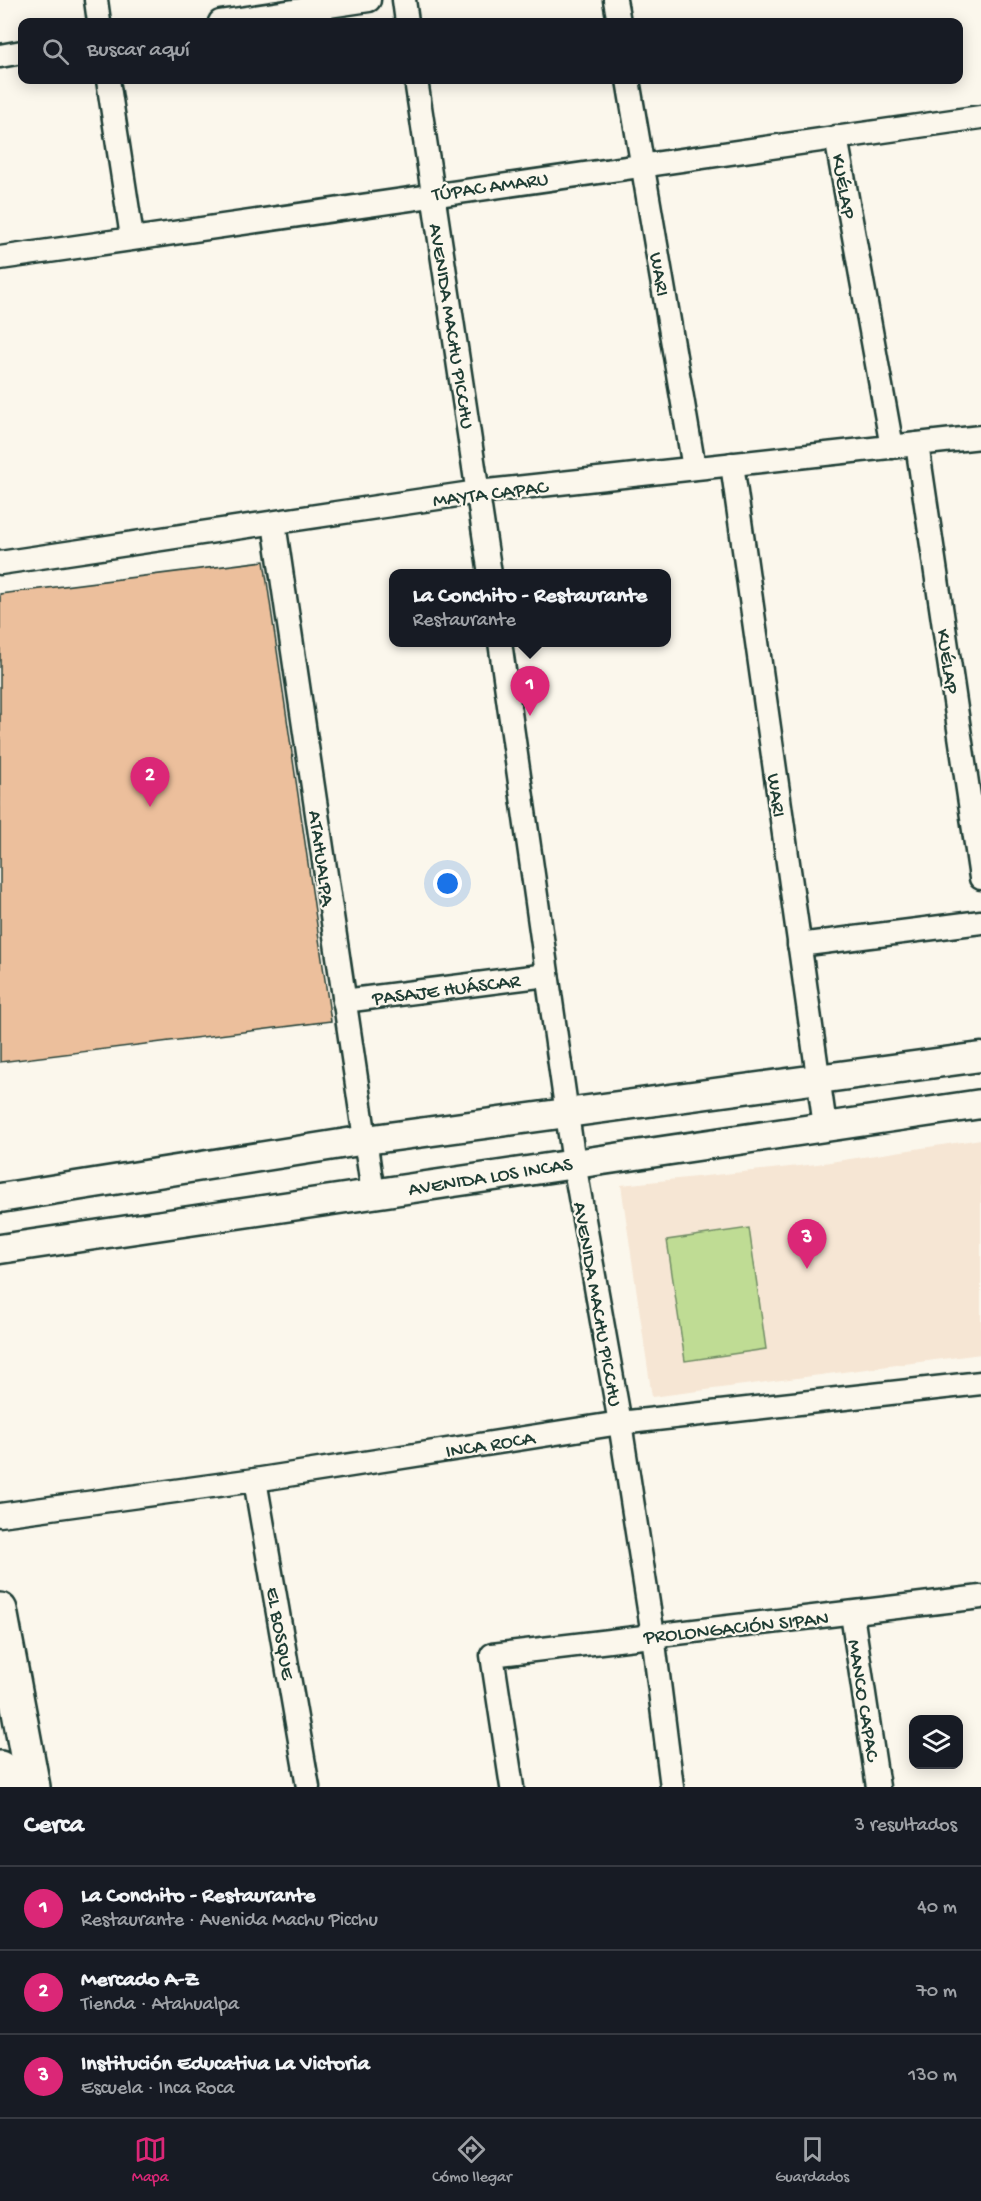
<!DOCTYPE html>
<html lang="es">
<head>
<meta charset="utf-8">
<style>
  :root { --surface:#171b24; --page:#20242c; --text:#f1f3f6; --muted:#9ea1a6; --line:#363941; --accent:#db2777 }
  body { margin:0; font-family:"Gochi Hand",sans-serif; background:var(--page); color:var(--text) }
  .controls { position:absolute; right:18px; bottom:18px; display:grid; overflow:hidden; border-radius:12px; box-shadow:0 3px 15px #0003 }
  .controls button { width:54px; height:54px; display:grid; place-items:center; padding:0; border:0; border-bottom:2px solid var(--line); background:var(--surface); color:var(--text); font:30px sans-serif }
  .you { position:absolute; left:448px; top:884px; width:21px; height:21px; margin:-15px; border:4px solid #fff; border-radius:50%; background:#1a73e8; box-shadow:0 0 0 9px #1a73e833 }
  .badge { display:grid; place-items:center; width:39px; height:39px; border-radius:50%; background:var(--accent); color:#fff; font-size:20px; font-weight:700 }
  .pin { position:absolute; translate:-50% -50px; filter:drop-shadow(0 2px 3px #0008) }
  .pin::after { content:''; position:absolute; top:32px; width:21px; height:18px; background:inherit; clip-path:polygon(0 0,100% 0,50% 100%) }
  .popup { position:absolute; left:389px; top:569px; width:282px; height:78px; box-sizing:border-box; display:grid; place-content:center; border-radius:12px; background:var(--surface); filter:drop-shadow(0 2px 4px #0005); font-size:20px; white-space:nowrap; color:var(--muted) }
  .popup b { font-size:22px; color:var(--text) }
  .popup::after { content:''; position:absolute; left:50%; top:100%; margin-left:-12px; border:12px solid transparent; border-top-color:var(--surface) }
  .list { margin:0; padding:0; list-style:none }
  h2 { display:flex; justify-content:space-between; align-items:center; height:78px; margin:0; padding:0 24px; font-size:26px }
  h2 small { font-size:20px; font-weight:400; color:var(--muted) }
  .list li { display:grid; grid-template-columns:39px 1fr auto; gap:18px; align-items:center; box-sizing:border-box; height:84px; padding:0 24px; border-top:2px solid var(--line) }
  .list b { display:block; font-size:22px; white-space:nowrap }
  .list p { margin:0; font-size:20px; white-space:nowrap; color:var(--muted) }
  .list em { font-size:20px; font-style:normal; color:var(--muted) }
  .icon { flex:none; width:33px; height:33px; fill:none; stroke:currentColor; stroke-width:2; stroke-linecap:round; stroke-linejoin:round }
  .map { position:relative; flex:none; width:981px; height:1787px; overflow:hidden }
  .search { position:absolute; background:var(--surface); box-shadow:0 3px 15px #0003; left:18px; right:18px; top:18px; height:66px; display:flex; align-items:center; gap:15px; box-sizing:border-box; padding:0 21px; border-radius:12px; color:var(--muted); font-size:22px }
  .sheet { height:330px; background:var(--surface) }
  nav { display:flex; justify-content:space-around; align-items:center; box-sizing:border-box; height:84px; border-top:2px solid var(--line); background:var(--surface); font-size:16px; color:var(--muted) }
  nav a { display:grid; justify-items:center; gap:3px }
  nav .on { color:var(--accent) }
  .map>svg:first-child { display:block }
  .built { fill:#f6e6d4 }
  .green { fill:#bfdc94; stroke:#6f8c64; stroke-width:1.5 }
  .building { fill:#ecbf9c; stroke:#1f3d34; stroke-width:1.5 }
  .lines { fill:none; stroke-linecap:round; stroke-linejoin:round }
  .minor-casing { stroke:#1f3d34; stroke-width:27 }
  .tertiary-casing { stroke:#1f3d34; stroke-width:33 }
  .trunk-casing { stroke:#1f3d34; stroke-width:38 }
  .minor { stroke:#fbf7ec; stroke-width:22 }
  .tertiary { stroke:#fbf7ec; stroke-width:28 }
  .trunk { stroke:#fbf7ec; stroke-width:33 }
  .labels { text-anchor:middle; stroke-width:4.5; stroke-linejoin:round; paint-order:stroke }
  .street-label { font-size:20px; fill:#1f3d34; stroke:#fbf7ec }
</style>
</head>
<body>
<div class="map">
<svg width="981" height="1787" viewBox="0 0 981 1787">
  <rect width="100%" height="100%" fill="#fbf7ec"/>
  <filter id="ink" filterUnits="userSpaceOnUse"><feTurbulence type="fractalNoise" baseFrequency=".0167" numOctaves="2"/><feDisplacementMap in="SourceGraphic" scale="12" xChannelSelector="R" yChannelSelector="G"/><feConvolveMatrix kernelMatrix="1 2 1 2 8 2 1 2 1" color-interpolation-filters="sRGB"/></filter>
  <g filter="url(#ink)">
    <polygon class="built" points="981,1139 981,1354 652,1397 621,1185 817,1164"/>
    <polygon class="green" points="749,1228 766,1349 685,1361 667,1240"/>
    <polygon class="building" points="264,561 331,1021 0,1062 0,594"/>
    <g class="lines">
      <defs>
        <g id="minor">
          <polyline points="96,0 99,22"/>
          <polyline points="404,0 407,22"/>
          <polyline points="615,0 619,22"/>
          <polyline points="220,22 369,0"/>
          <polyline points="0,56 22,52"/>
          <polyline points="108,80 132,237"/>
          <polyline points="416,80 490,574"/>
          <polyline points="628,80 694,468"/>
          <polyline points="836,137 892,447"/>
          <polyline points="0,258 981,117"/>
          <polyline points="917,444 981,878"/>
          <polyline points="732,464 825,1126"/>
          <polyline points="274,523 373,1193"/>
          <polyline points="0,563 478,492 981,437"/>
          <polyline points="500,642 574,1163 620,1423 653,1635 672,1787"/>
          <polyline points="799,945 981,922"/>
          <polyline points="344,1001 547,975"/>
          <polyline points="255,1480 308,1787"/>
          <polyline points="0,1515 255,1480 620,1423 981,1383"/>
          <polyline points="852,1614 878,1787"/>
          <polyline points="512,1787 492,1655 981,1597"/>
        </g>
        <g id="tertiary">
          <polyline points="0,1198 366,1140 981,1057"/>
          <polyline points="0,1249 981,1104"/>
        </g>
        <g id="trunk">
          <polyline points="0,1610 33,1787"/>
          <polyline points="0,1768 4,1787"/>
        </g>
      </defs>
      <use href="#minor" class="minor-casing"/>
      <use href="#tertiary" class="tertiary-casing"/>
      <use href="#trunk" class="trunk-casing"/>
      <use href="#minor" class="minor"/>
      <use href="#tertiary" class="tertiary"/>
      <use href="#trunk" class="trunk"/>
    </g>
  </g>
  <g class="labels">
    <g class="street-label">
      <text transform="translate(490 185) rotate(-8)" y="7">TÚPAC AMARU</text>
      <text transform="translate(845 186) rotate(80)" y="7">KUÉLAP</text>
      <text transform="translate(661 274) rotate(80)" y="7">WARI</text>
      <text transform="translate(453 326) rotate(81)" y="7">AVENIDA MACHU PICCHU</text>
      <text transform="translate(490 492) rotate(-7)" y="7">MAYTA CAPAC</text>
      <text transform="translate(949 661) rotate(82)" y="7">KUÉLAP</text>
      <text transform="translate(778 795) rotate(82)" y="7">WARI</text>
      <text transform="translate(323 858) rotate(82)" y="7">ATAHUALPA</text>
      <text transform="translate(446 988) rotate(-7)" y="7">PASAJE HUÁSCAR</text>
      <text transform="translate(490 1175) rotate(-9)" y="7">AVENIDA LOS INCAS</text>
      <text transform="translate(599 1304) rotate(80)" y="7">AVENIDA MACHU PICCHU</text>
      <text transform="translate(490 1443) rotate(-9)" y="7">INCA ROCA</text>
      <text transform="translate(736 1626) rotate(-6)" y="7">PROLONGACIÓN SIPAN</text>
      <text transform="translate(282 1633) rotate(80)" y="7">EL BOSQUE</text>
      <text transform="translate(865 1700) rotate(81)" y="7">MANCO CAPAC</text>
    </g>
  </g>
</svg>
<div class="controls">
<button><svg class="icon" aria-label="layers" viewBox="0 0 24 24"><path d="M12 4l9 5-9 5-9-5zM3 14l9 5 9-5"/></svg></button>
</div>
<div class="you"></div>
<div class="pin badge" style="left:530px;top:716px">1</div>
<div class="popup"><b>La Conchito - Restaurante</b>Restaurante</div>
<div class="pin badge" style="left:150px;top:807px">2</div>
<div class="pin badge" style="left:807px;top:1269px">3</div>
<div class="search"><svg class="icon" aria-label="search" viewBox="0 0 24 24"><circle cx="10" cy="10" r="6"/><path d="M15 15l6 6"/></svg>Buscar aquí</div>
</div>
<section class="sheet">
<h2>Cerca<small>3 resultados</small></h2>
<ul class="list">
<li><span class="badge">1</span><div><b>La Conchito - Restaurante</b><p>Restaurante · Avenida Machu Picchu</p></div><em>40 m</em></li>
<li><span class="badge">2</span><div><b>Mercado A-Z</b><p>Tienda · Atahualpa</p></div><em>70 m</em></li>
<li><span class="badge">3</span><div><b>Institución Educativa La Victoria</b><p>Escuela · Inca Roca</p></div><em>130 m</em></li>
</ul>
</section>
<nav>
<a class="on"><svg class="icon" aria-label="map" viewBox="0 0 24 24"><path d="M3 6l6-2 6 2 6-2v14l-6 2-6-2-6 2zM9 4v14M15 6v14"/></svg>Mapa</a>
<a><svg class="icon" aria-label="directions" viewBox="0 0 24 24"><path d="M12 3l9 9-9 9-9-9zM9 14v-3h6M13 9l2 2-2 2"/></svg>Cómo llegar</a>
<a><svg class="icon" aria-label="saved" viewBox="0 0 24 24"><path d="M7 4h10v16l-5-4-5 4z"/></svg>Guardados</a>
</nav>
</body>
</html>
